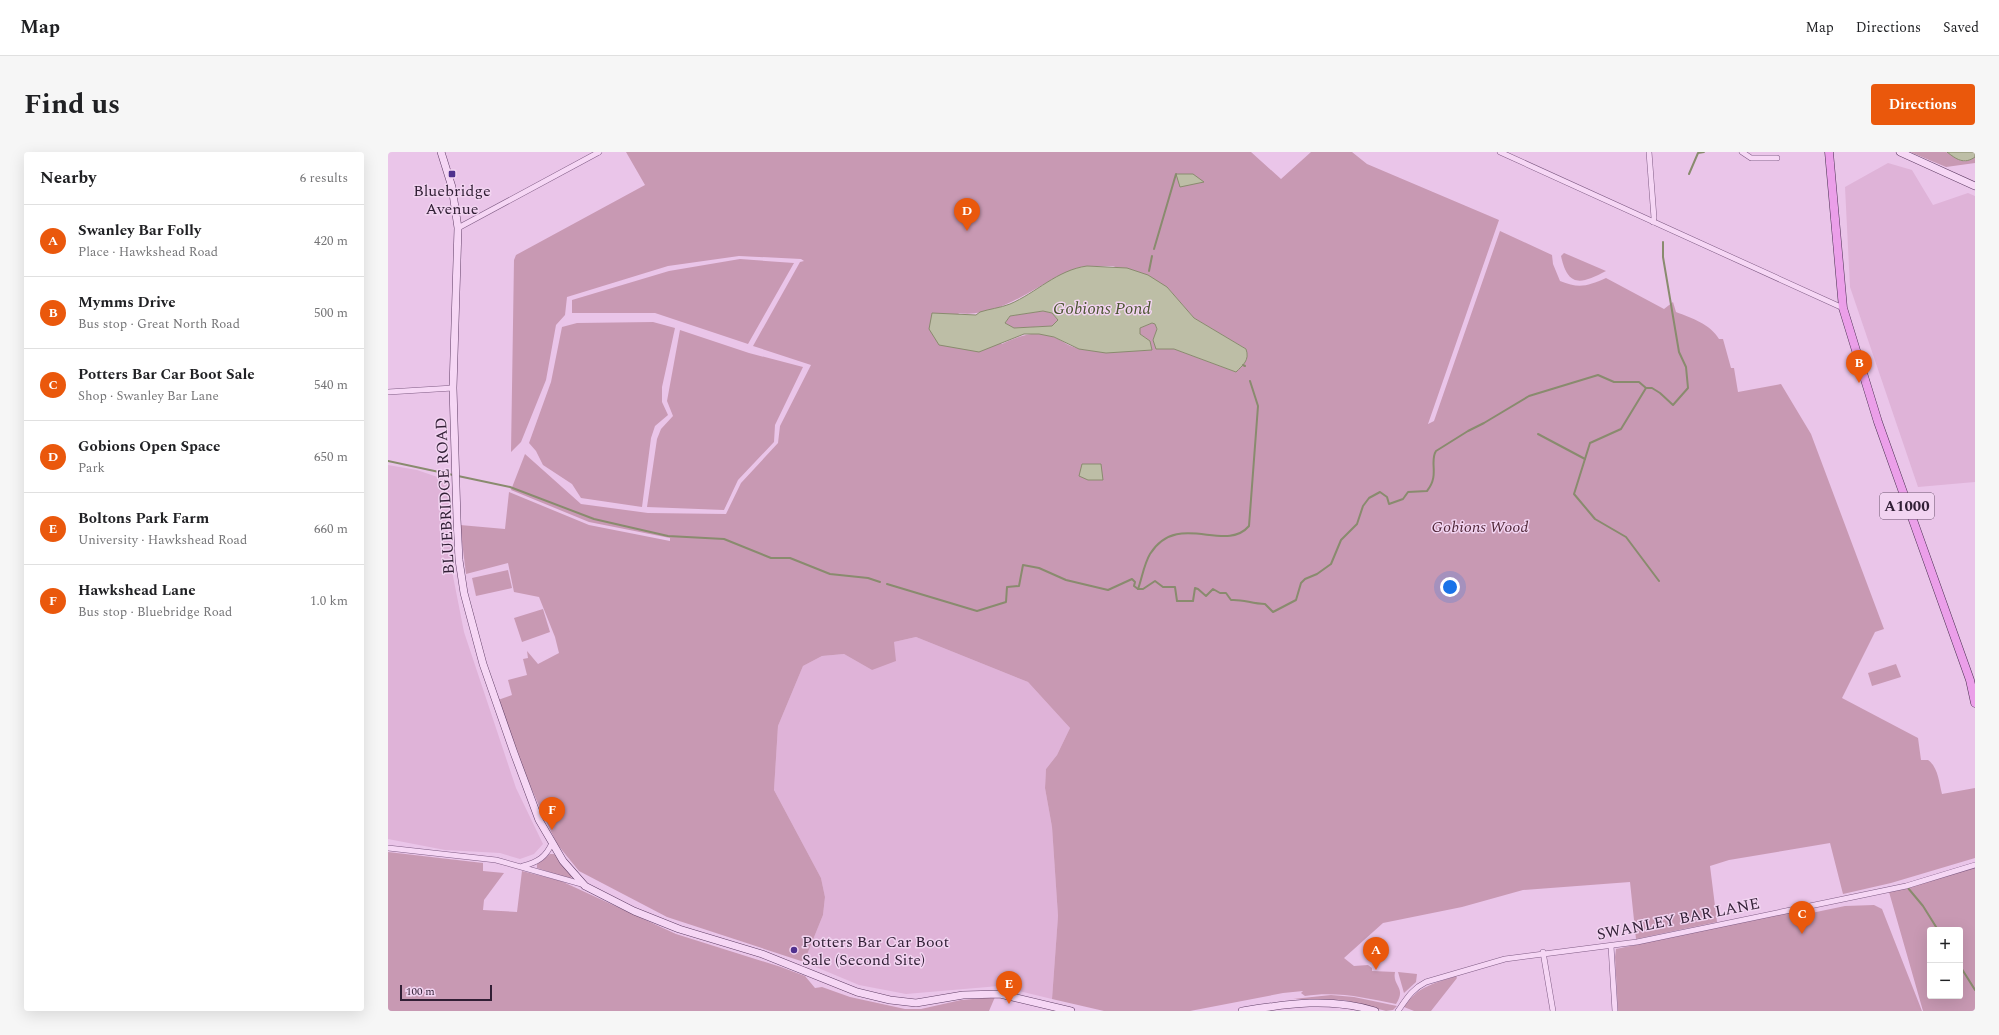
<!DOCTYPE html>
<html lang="en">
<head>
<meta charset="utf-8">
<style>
  :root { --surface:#fff; --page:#f6f6f6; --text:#202124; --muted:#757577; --line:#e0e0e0; --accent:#ea580c }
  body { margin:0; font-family:Spectral,serif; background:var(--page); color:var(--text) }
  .controls { position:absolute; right:12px; bottom:12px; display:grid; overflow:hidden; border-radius:4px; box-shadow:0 4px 16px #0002 }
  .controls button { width:36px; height:36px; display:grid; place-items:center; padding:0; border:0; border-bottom:1px solid var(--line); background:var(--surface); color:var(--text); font:20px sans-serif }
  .scale { position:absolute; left:12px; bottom:10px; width:92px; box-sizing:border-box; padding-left:4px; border:2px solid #311f35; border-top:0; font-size:11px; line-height:14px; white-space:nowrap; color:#311f35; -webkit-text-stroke:3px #f2d4f1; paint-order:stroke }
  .you { position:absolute; left:1062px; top:435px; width:14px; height:14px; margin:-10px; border:3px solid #fff; border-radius:50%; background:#1a73e8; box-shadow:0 0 0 6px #1a73e833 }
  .badge { display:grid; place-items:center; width:26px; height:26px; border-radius:50%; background:var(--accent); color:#fff; font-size:13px; font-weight:700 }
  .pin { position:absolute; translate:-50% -33px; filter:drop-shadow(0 1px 2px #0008) }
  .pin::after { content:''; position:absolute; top:21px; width:14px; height:12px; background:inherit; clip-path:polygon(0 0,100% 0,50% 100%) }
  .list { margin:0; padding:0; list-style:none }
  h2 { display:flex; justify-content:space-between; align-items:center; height:52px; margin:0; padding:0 16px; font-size:17px }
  h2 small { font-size:13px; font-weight:400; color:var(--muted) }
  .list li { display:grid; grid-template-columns:26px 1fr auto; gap:12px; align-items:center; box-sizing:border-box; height:72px; padding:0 16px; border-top:1px solid var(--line) }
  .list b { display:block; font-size:15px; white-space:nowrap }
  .list p { margin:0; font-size:13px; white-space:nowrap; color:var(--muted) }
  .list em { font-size:13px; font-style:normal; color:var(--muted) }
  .map { position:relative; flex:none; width:1587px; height:859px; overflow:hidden; border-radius:4px }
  header { display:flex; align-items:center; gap:24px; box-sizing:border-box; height:56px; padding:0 20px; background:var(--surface); border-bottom:1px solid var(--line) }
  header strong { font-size:19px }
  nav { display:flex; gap:22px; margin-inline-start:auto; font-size:14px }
  .intro { display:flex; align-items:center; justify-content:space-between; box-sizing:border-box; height:96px; padding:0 24px }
  h1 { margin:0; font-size:28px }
  .button { padding:10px 18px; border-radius:4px; background:var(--accent); color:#fff; font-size:14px; font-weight:700 }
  main { display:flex; gap:24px; padding:0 24px }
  aside { flex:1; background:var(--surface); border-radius:4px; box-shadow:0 4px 16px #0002 }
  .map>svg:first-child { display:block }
  .farmland { fill:#dfb3d8 }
  .green { fill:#c899b3; fill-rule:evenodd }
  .water { fill:#bdbea6; stroke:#898b6e; fill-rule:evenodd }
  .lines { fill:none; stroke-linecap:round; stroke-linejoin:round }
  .stream { stroke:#898b6e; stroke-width:2 }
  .street-casing { stroke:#7f5c84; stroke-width:6 }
  .secondary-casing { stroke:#603f66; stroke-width:8 }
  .primary-casing { stroke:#4b3052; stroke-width:9 }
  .street { stroke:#f6d7f5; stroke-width:5 }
  .secondary { stroke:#f6d7f5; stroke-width:7 }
  .primary { stroke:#eb9fe9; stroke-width:8 }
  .poi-dot { fill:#50318e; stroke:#f2d4f1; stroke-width:1.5 }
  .labels { text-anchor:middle; stroke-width:3; stroke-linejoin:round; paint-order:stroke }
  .shield { fill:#f2d4f1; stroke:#6b556d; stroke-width:1 }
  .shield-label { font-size:15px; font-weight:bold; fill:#311f35 }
  .poi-label { font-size:16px; fill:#311f35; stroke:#f2d4f1 }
  .street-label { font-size:16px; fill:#311f35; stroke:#f2d4f1 }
  .park-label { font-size:16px; font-style:italic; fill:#502738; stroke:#f2d4f1 }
  .water-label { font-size:17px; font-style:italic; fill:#4a5430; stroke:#f2d4f1 }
</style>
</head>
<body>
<header>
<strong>Map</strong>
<nav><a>Map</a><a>Directions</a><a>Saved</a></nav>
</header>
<div class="intro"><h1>Find us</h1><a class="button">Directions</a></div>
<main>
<aside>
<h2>Nearby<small>6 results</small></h2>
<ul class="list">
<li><span class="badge">A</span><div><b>Swanley Bar Folly</b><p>Place · Hawkshead Road</p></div><em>420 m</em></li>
<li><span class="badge">B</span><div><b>Mymms Drive</b><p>Bus stop · Great North Road</p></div><em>500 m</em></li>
<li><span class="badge">C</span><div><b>Potters Bar Car Boot Sale</b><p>Shop · Swanley Bar Lane</p></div><em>540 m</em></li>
<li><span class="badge">D</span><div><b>Gobions Open Space</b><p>Park</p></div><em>650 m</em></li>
<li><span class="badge">E</span><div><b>Boltons Park Farm</b><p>University · Hawkshead Road</p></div><em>660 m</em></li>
<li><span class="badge">F</span><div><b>Hawkshead Lane</b><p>Bus stop · Bluebridge Road</p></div><em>1.0 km</em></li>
</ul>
</aside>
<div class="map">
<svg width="1587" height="859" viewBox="0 0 1587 859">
  <rect width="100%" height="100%" fill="#eac5e9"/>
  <g class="farmland">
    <polygon points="1500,11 1524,18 1545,53 1580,41 1587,44 1587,330 1530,335 1462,135 1457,35"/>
    <polygon points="0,313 29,318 61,329 63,414 76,480 128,636 155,692 146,702 132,707 112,701 57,698 0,687"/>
    <polygon points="528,485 640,530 682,576 669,603 658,617 657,636 664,675 670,764 664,847 611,834 518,842 471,833 416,810 435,763 437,745 433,726 386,638 390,574 415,514 434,504 456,502 484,518 506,490"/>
  </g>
  <g class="green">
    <path d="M238,0H863L893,27L923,0H964L979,12L1111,68L1040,272L1046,269L1112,79L1164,103L1165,112L1172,129C1191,137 1200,134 1218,126L1276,157L1285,150L1288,160C1304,166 1322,172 1331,187H1335L1343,216H1346L1350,240L1393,232L1423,282L1496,477L1487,480L1454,546L1530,586L1533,608H1540C1550,615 1551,630 1554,642L1587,636V706L1503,731L1455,742L1442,691L1341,708L1322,714L1329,770L1248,787L1242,730L1135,738L1074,755L995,771L956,806L966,814L980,813L984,816V819L1007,820C1004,834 1019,835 1008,852C978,846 949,839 917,844L913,841L915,839L895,841L802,859H716L664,847L670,764L664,675L657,636L658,617L669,603L682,576L640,530L528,485L506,490L508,509L484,518L456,502L434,504L415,514L390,574L386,638L433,726L437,745L435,763L416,810L279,765L191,719L169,692L155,663L128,601L110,548L124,543L120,528L139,523L135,507L140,506L139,499L150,512L171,501L167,485L151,445L126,440L120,411L78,422L72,373L117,377L121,340L201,373L282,389V386L201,370L123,338L137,302L193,352L260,361L338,362L353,331L390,291L392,274L423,213L365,194L412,110L416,109L413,107L351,104L280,114L179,145L177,163L168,173L158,228L133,290L123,300L126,108L128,103L257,33ZM699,114H725L779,135L806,166L858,197C862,208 855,213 848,220L786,197H769L765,188L769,178L767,172L764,171L752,176V182L762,189L764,198C740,199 716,202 693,197C685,196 677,191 670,187C648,177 634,183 614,192L570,161C608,166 638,140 670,125C681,120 687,116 699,114Z"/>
    <path d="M1522,0C1533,0 1548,0 1558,0C1570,3 1572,16 1587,5V11L1558,15Z"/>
    <path d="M1176,101L1218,119C1193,132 1180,136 1173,104Z"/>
    <polygon points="352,107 406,111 360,192 267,161 184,161 184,148 281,119"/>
    <polygon points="655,159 664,161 670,168 664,174 626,176 617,171 622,164"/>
    <polygon points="265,170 287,176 274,235 274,250 280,263 267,274 263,286 254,355 193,346 184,332 155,313 148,299 141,291 163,230 174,175 189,171"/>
    <polygon points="292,178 361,201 415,215 387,273 386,290 350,328 336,358 259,355 269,287 273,277 285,264 279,249"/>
    <polygon points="120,418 124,436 88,444 84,426"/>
    <polygon points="155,457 162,480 134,490 126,466"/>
    <polygon points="1508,512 1513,525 1484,534 1480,521"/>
    <polygon points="0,700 95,711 95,719 116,721 96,748 95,758 129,760 134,719 173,729 288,782 393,815 417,824 427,836 434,835 462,845 517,857 533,857 573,848 607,845 601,859 0,859"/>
    <polygon points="162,702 166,702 184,725 182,727 149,716 149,712"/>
    <path d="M1587,715V859H1535L1501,740ZM1542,778H1572V844H1542Z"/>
    <polygon points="1486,753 1494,757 1534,859 1230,859 1227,805 1228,797 1407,759 1409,764 1457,754"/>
    <polygon points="1010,820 1029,822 1028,830 1016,841"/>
    <path d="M1068,824L1069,826L1043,859H1026L1016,855C1030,834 1045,832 1068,824Z"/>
    <polygon points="943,843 966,845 1009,854 1005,858 998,859 956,848 905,847"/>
  </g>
  <g class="water">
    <path d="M1559,0H1587V5C1576,13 1568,7 1559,0Z"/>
    <polygon points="788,22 805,22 816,30 792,35"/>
    <path d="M699,114L739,116L760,123L779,135L806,166L858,197C862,208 855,213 848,220L786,197H768L765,188L769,177L767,172L764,171L752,176V182L762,189L764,198L718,201L691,197L666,185L651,182H636L591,200L551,193L541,177L544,161L588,163L592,160C601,157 612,156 622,152C648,141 669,118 699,114ZM655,159L664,161L670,168L664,174L626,176L617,171L622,164Z"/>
    <polygon points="694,312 713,312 715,328 700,328 691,324"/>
  </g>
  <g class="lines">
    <g class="stream">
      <polyline points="1301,22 1310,1 1316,0"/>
      <polyline points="766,97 788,22"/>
      <polyline points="761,119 764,104"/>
      <polyline points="855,213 857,214"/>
      <polyline points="1258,236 1233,277 1202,291 1186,342 1207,367 1238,385 1271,429"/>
      <polyline points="1150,282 1197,307"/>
      <polyline points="0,309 65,323"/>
      <polyline points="70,324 122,335 206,367 280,384 336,387 383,406 402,406 442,422 480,426 492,430"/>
      <path d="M499,432L589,459L618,450L619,435L631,434L635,413L651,416L678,428L720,438L744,427L747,430L746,434L750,437H755L767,429L775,435H787L789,449H805L807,436L810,437L818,444L825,437L832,441H838L843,448C855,447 864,452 877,452L885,460L908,448L913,431L917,427L929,422L943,412L953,388L969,372L975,354L981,346L992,340L999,345L1001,352L1015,347L1020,340L1039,339C1052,323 1041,310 1048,299L1080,279L1096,271L1141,244L1210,223L1226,230H1251L1258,236H1264L1272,241L1285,253L1300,236L1298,215L1291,200L1275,105V90"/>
      <path d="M750,437C754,426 756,412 762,402C790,358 837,402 861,374L870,254L862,229"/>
      <polyline points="1520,736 1535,754 1550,778"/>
      <polyline points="1572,814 1587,838"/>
    </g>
    <defs>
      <g id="street">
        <polyline points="1112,0 1455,156"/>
        <polyline points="1261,0 1266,66 1265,70"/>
        <polyline points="1354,0 1363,6 1389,6"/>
        <polyline points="70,76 211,0"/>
        <polyline points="0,240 65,236"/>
        <polyline points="0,696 108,708 197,733"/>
        <path d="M135,714C150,710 158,705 164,691"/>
        <polyline points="1223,794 1227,859"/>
        <polyline points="1155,800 1165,859"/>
        <path d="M1010,859C1019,846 1024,837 1038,830L1117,807L1249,790L1518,734L1587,713"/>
      </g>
      <g id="secondary">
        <polyline points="53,0 64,35 70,76 65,236 69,367 71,408 76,441 95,512 126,601 151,668 175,709 197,734 246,759 291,777 374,802 469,840 502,848 528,851 575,843 612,842 683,859"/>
        <polyline points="1512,0 1587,34"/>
        <path d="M854,859C899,852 942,845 987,859"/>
      </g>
      <polyline id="primary" points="1441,0 1455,156 1490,270 1582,528 1587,551"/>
    </defs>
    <use href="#street" class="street-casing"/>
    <use href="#secondary" class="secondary-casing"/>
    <use href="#primary" class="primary-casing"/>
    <use href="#street" class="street"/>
    <use href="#secondary" class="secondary"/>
    <use href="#primary" class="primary"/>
  </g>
  <g class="poi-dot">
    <rect x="60" y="18" width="8" height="8" rx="2"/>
    <circle cx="406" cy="798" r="4"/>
  </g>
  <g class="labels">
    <rect class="shield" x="1492" y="341" width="54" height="26" rx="3"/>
    <g class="shield-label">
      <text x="1519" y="359">A1000</text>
    </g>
    <g class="poi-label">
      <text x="64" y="44">Bluebridge<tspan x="64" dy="18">Avenue</tspan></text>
      <text x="414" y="795" text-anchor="start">Potters Bar Car Boot<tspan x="414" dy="18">Sale (Second Site)</tspan></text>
    </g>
    <g class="street-label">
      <text transform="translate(56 344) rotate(-93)" y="6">BLUEBRIDGE ROAD</text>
      <text transform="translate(1290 766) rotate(-11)" y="6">SWANLEY BAR LANE</text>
    </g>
    <g class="park-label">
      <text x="1092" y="380">Gobions Wood</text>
    </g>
    <g class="water-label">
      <text x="714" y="162">Gobions Pond</text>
    </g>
  </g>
</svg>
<div class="controls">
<button>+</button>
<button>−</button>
</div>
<div class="scale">100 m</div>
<div class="you"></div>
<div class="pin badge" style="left:988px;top:818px">A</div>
<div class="pin badge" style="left:1471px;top:231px">B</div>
<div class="pin badge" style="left:1414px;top:782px">C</div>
<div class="pin badge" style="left:579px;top:79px">D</div>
<div class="pin badge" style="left:621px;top:852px">E</div>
<div class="pin badge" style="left:164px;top:678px">F</div>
</div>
</main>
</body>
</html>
